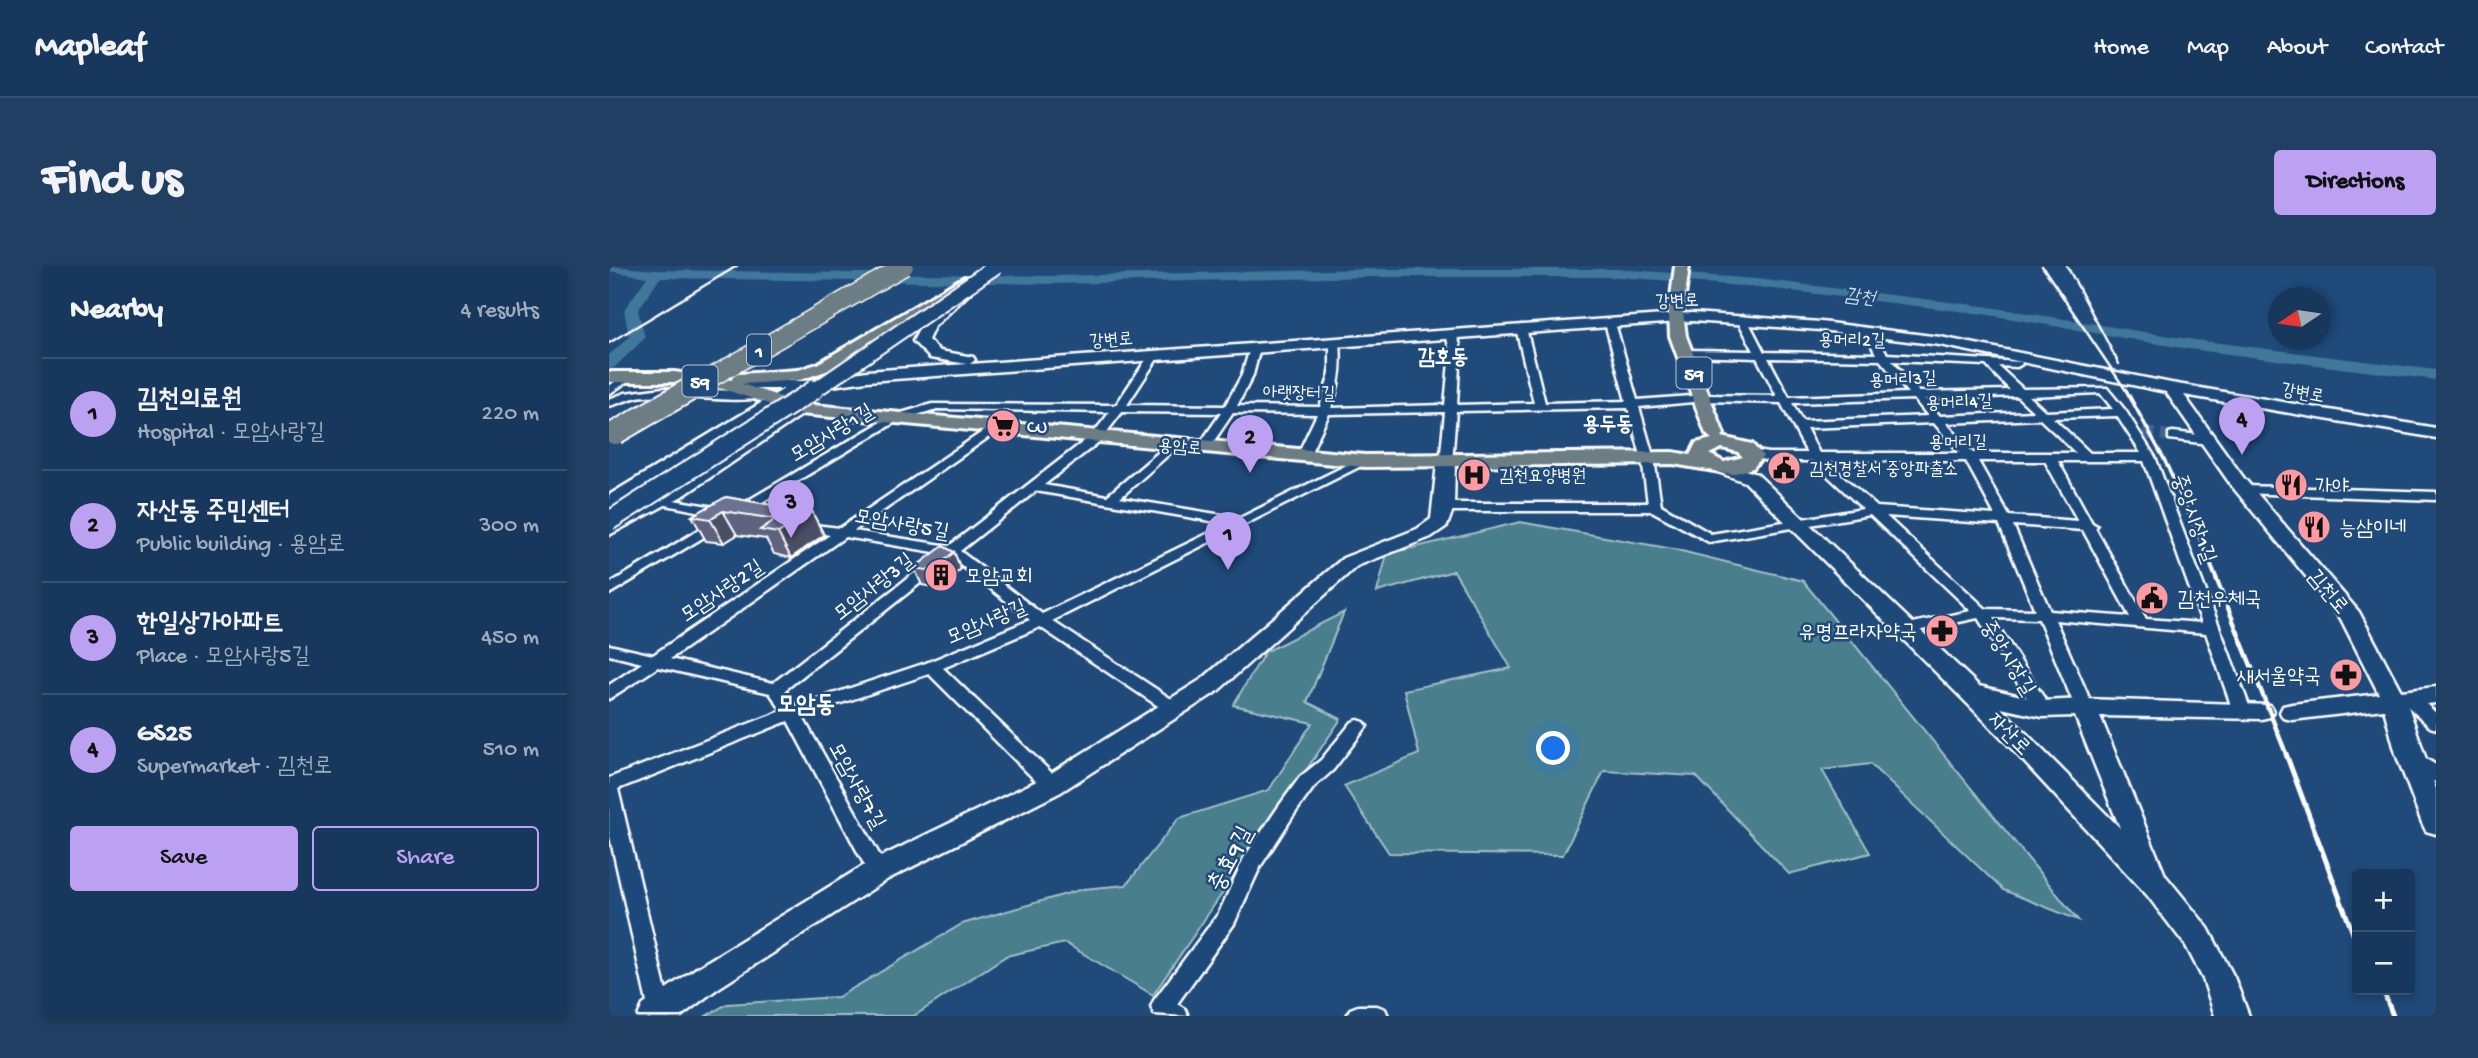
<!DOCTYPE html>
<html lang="en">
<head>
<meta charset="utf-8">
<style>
  :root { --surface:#17385c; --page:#203f62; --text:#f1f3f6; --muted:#9eacbb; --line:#365272; --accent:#bca0f2 }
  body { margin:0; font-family:"Gochi Hand","Poor Story",sans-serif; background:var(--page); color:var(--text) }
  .controls { position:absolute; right:21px; bottom:21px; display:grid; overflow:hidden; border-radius:7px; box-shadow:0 4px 10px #0003 }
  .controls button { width:63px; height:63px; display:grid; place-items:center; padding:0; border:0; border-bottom:2px solid var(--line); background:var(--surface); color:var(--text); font:35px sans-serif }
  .compass { position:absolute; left:1659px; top:21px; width:63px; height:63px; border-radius:50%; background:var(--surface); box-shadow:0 4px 10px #0003; rotate:257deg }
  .you { position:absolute; left:945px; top:483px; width:24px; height:24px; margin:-18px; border:5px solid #fff; border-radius:50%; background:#1a73e8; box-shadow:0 0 0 10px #1a73e833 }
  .badge { display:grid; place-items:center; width:46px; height:46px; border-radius:50%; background:var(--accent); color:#111; font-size:23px; font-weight:700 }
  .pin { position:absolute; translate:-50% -58px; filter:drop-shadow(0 2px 4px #0008) }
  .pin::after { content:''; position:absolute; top:37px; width:24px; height:21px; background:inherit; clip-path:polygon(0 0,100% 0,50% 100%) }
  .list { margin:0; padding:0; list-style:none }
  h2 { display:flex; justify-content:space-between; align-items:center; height:91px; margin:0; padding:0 28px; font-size:30px }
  h2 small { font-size:23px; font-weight:400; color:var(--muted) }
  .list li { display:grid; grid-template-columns:46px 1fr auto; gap:21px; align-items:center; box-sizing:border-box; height:112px; padding:0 28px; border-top:2px solid var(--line) }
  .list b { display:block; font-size:26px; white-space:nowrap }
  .list p { margin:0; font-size:23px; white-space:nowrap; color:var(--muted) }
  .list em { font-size:23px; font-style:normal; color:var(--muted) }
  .actions { display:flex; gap:14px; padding:21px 28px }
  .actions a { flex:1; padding:16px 0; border:2px solid var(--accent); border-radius:7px; text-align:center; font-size:24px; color:var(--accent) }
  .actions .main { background:var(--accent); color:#111 }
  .map { position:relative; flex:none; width:1827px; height:750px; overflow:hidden; border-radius:7px }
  header { display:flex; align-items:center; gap:42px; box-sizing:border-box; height:98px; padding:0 35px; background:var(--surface); border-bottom:2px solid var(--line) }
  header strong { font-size:33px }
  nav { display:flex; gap:38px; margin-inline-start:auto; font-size:24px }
  .intro { display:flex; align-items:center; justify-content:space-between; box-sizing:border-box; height:168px; padding:0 42px }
  h1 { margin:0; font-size:49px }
  .button { padding:18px 32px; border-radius:7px; background:var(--accent); color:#111; font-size:24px; font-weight:700 }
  main { display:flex; gap:42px; padding:0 42px }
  aside { flex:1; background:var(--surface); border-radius:7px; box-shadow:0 4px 10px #0003 }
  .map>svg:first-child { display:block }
  .green { fill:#4a7f8d; stroke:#a4bfc6; stroke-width:2 }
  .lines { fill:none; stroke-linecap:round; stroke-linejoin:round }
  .river { fill:#3f779a; fill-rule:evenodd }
  .street-tunnel { stroke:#41658e; stroke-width:12; stroke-dasharray:12 6; stroke-linecap:butt }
  .street-casing { stroke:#fff; stroke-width:5 }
  .secondary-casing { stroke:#fff; stroke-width:5 }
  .primary-casing { stroke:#fff; stroke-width:6 }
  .street { fill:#1f4a7a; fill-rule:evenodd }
  .secondary { fill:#1f4a7a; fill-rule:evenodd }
  .primary { fill:#6d7d84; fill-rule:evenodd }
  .rail-far3 { stroke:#fff; stroke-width:2.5 }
  .rail-far2 { stroke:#fff; stroke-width:3.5 }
  .rail-far1 { stroke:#fff; stroke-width:4.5 }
  .rail { stroke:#fff; stroke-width:5 }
  .secondary-bridge-far1-casing { stroke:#fff; stroke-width:18; stroke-linecap:butt }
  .secondary-bridge-casing { stroke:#fff; stroke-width:22; stroke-linecap:butt }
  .highway-bridge-far1-casing { stroke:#fff; stroke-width:21; stroke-linecap:butt }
  .highway-bridge-casing { stroke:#fff; stroke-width:26; stroke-linecap:butt }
  .secondary-bridge-far1 { stroke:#1f4a7a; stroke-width:14 }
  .secondary-bridge { stroke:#1f4a7a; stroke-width:18 }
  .highway-bridge-far1 { stroke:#6d7d84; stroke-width:18 }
  .highway-bridge { stroke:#6d7d84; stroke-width:22 }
  .wall { fill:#5d637d; stroke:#fff; stroke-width:2 }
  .shaded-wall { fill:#4c5066; stroke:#fff; stroke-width:2 }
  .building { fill:#6c7391; stroke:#fff; stroke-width:2 }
  .labels { text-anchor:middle; stroke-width:5; stroke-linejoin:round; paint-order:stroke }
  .far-street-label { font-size:18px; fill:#fff; stroke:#1f4a7a }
  .far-poi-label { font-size:18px; fill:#fff; stroke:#1f4a7a; text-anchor:start }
  .far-water-label { font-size:19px; font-style:italic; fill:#cfdde6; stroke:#1f4a7a }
  .shield { fill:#1f4a7a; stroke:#bcc9d7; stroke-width:2 }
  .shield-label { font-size:19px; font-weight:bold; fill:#fff }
  .far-quarter-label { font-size:21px; font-weight:bold; fill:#fff; stroke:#1f4a7a }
  .street-label { font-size:21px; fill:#fff; stroke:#1f4a7a }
  .poi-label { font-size:21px; fill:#fff; stroke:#1f4a7a; text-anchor:start }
  .quarter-label { font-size:24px; font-weight:bold; fill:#fff; stroke:#1f4a7a }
  .near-street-label { font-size:24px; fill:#fff; stroke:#1f4a7a }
</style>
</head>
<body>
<header>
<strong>Mapleaf</strong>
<nav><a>Home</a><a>Map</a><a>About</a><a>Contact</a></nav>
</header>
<div class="intro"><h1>Find us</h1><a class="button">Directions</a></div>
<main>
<aside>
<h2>Nearby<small>4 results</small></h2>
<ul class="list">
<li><span class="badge">1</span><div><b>김천의료원</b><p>Hospital · 모암사랑길</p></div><em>220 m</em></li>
<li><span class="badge">2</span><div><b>자산동 주민센터</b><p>Public building · 용암로</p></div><em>300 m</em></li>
<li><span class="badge">3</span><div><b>한일상가아파트</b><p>Place · 모암사랑5길</p></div><em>450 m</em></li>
<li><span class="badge">4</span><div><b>GS25</b><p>Supermarket · 김천로</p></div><em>510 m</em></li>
</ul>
<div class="actions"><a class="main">Save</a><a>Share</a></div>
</aside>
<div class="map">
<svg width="1827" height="750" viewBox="0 0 1827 750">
  <rect width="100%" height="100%" fill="#1f4a7a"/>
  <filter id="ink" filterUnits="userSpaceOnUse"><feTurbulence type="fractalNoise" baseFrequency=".0143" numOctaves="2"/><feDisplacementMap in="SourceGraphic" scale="14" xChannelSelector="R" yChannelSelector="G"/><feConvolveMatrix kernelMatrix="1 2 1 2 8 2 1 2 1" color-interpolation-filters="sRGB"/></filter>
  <g filter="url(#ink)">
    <g class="green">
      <polygon points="911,256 1064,283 1194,315 1469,654 1394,624 1261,498 1213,504 1261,587 1180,608 1087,510 995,505 954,589 780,587 735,520 810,488 795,424 902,402 845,305 768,326 778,288"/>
      <polygon points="735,346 698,436 732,453 544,729 456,677 397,690 305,750 97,750 118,738 229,731 353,658 474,623 517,619 570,552 660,524 703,457 624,439 656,386"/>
    </g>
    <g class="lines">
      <polygon class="river" points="0,0 47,4 445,10 766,3 1008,3 1148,13 1374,40 1579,73 1827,104 1827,114 1579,83 1374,48 1148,21 1008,11 766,11 445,18 51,12 29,44 36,72 6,101 0,103 0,89 20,71 15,44 38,11 0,5"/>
      <polyline class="street-tunnel" points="1534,167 1564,170"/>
      <defs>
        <g id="street">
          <path d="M1133,50L1138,53L1155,86L1267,88L1256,66L1261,63L1266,66L1278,88L1412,96L1413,98L1408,101L1389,100L1414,123L1498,122L1516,144L1546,191L1642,445L1639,449H1627L1624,445L1597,367L1446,354L1484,441L1481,445H1469L1466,441L1430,353L1384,352L1442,443L1439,447H1427L1369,352L1294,368L1289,366L1286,363L1289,360L1362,345L1261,249L1100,276L1043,245H835L828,241L835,237H1039L1033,193L1019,142L847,145L843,197L837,201L831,197L836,146L720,148L700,190L694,194L688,190L708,148L624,147L598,185L594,186L588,182L612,147L513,146L491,175L435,219L498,230L563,175L569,179L567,182L511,232L631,252L752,192L756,191L762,195L443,355L570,438L573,442L570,446H558L431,361L334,402L450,514L452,519L450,524L443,526L436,524L320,408L193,450L276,599L279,605L276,611L269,613L262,611L179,455L9,523L62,747L61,750H41L0,566V512L173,445L161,427L49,401L0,433V419L33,397L0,389V379L44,389L221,269L187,263L185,260L187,257L231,262L382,160H390V164L245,265L340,280L483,169L501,146L328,143L290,154L0,328V318L113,250L47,237V231L123,244L282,150L323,138L507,139L541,88L545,87L550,90L518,139L616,140L633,109L641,82L646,79L651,82L644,109L628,140L711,141L721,107V76L726,73L731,76C733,99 731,120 722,142L836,139L841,85L837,68L842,65L847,68L851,79L848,139L925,137L907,62L912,59L917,62L936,137L1017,135L996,57L1001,54L1006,57L1028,134L1095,129L1168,130L1148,92L1077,90L1072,87L1077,84L1145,85L1128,53ZM1159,92L1271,94L1299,127L1180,131ZM1283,95L1377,99L1401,124L1310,126ZM1491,127L1504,143L1437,146L1420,130ZM1408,130L1425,146L1331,150L1316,133ZM1305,133L1319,150L1193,155L1183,137ZM1095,135L1172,137L1198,187H1159L1137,183V189L1158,195H1203L1254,243L1102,268L1052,239L1045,193L1030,141ZM1508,150L1532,187H1481L1444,152ZM1431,153L1467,187H1364L1337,157ZM1325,157L1351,187H1210L1197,162ZM1217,195H1357L1386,249L1268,241ZM1369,195H1436L1469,255L1400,250ZM1449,195H1535L1593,357L1537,353L1486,262L1488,260L1483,257ZM427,225L619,258L433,348L351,285ZM1277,250L1390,258L1426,344L1377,343ZM1404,259L1474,264L1521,351L1441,345ZM236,271L331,287L164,417L61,393ZM343,292L421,354L317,397L187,440L176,424Z"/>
          <polygon points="16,109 25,111 0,128 0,120"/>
          <path d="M54,122L154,126L160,129C145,140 62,128 36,130C23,131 12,137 0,140V133L16,127Z"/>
          <polygon points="1564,166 1599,170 1605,174 1599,178 1560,173 1560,167"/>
          <polygon points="1636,220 1827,226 1827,234 1631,227 1631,221"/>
          <polygon points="1800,426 1806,428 1827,447 1827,463 1821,461 1794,436 1792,432"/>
          <polygon points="749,454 755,456 758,460 755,464 724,504 705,521 684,550 651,601 625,658 568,738 576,743 579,750 545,748 542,741 545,734 610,647 635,592 670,540 691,511 712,494 743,456"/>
          <path d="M1805,486L1827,499V516C1816,512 1802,502 1796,492L1799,487Z"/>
          <polygon points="749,740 768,740 776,743 779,750 738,750 741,743"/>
        </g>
        <g id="secondary">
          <polygon points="358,18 363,19 363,25 325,61 319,74 331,85 364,91 366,94 361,98 1083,47 1212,56 1331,71 1562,117 1827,162 1827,172 1575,129 1634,211 1750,346 1792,425 1827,421 1827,437 1799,440 1827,523 1827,568 1817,565 1813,557 1787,488 1775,443 1683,454 1674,452 1671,446 1674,440 1683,438 1770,428 1732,353 1622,219 1557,126 1331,79 1212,64 1083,55 258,115 201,123 181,132 0,243 0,229 175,123 117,123 109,118 111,115 195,115 258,105 358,98 321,92 304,75 314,56"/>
          <polygon points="197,134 205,139 203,142 77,228 0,269 0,256 63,220"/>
          <polygon points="837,192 846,197 845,241 838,260 822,271 748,300 609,425 452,526 279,613 108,723 72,750 29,750 34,739 86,703 259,597 434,512 593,413 734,292 808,263 822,253 828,197"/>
          <path d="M1115,197L1148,208L1370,420L1433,435L1475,433L1661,439L1664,445L1661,451L1652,453L1491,450L1556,609L1599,662L1625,711L1640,750H1606L1594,713L1577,680L1538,629L1393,472L1136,216L1109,206L1106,202ZM1392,442L1433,451L1466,450L1511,562Z"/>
        </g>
        <path id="primary" d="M1066,0H1080L1074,46L1077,70L1115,168L1113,171L1143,178L1154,190L1144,202L1123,208L1064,198L756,201L191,148L114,123L65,116H0V106H65L123,114L124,109L130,108L189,104L208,98L355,11L360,12V18L220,104L191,114L133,118L193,138L756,189L1064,186L1081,189L1087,177L1103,173L1097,168L1061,70L1060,46ZM1113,182L1129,186L1134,191L1115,196L1100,188Z"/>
      </defs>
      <use href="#street" class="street-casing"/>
      <use href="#secondary" class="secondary-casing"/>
      <use href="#primary" class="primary-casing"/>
      <use href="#street" class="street"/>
      <use href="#secondary" class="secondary"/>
      <use href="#primary" class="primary"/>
      <g class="rail-far3">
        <polyline points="1433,0 1518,126"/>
        <polyline points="1458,0 1510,98"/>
        <polyline points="0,77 128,0"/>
      </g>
      <polyline class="rail-far2" points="1517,124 1555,193 1597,286"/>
      <polyline class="rail-far1" points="1596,284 1678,490"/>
      <g class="rail">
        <polyline points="1677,488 1748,678"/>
        <polyline points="1774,724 1784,750"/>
      </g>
      <defs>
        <polyline id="secondary-bridge-far1" points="203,126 387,0"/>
        <polyline id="secondary-bridge" points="0,255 205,124"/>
        <polyline id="highway-bridge-far1" points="77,126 295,0"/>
        <polyline id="highway-bridge" points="6,167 80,124"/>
      </defs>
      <use href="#secondary-bridge-far1" class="secondary-bridge-far1-casing"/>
      <use href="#secondary-bridge" class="secondary-bridge-casing"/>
      <use href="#highway-bridge-far1" class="highway-bridge-far1-casing"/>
      <use href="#highway-bridge" class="highway-bridge-casing"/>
      <use href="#secondary-bridge-far1" class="secondary-bridge-far1"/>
      <use href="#secondary-bridge" class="secondary-bridge"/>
      <use href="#highway-bridge-far1" class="highway-bridge-far1"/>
      <use href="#highway-bridge" class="highway-bridge"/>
    </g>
    <g class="wall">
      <polygon points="117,231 203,246 215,269 182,292 165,288 157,273 128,269 115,277 97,275 83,250"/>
      <polygon points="305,302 352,303 330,322 313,319"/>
    </g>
    <g class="shaded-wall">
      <polygon points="114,245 128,269 115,277 101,253"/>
      <polygon points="203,246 215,269 182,292 169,267"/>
      <polygon points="345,286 352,303 330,322 323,305"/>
    </g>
    <g class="building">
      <polygon points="117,231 203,246 169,267 151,264 167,253 114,245 101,253 83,250"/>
      <polygon points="334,280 345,286 323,305 305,302"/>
    </g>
  </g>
  <defs>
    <symbol id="supermarket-disc" viewBox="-11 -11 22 22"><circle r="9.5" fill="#ff9aa2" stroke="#1f4a7a"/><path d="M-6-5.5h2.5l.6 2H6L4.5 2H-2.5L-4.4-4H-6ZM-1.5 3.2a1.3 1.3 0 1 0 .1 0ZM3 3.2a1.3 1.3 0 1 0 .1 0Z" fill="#111"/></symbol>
    <symbol id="civic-disc" viewBox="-11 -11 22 22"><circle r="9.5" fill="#ff9aa2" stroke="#1f4a7a"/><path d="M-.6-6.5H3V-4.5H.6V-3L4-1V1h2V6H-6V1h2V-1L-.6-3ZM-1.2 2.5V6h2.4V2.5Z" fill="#111"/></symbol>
    <symbol id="hospital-disc" viewBox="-11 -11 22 22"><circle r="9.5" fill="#ff9aa2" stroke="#1f4a7a"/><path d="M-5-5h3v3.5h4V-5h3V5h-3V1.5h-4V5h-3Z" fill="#111"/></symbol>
    <symbol id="restaurant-disc" viewBox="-11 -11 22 22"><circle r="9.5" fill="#ff9aa2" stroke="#1f4a7a"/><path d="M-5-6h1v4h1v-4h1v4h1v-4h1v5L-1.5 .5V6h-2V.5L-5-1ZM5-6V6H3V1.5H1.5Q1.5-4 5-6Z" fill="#111"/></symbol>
    <symbol id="building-disc" viewBox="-11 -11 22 22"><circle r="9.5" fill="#ff9aa2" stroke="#1f4a7a"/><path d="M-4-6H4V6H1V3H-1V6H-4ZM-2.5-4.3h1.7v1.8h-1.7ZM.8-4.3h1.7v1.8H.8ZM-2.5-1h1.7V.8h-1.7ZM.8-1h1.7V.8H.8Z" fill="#111"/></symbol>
    <symbol id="pharmacy-disc" viewBox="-11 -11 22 22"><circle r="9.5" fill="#ff9aa2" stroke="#1f4a7a"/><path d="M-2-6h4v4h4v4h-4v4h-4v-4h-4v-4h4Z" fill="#111"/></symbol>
  </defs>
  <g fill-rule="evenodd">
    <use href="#supermarket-disc" x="375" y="141" width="38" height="38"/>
    <use href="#civic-disc" x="1156" y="183" width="38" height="38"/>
    <use href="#hospital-disc" x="846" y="190" width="38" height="38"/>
    <use href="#restaurant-disc" x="1663" y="200" width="38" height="38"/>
    <use href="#restaurant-disc" x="1686" y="242" width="38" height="38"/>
    <use href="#building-disc" x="313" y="290" width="38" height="38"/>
    <use href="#civic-disc" x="1524" y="313" width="38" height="38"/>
    <use href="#pharmacy-disc" x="1314" y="346" width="38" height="38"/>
    <use href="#pharmacy-disc" x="1718" y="390" width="38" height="38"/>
  </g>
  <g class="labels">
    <g class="far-street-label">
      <text transform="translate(1068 34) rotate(-2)" y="6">강변로</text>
      <text transform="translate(502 73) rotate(-4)" y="6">강변로</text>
      <text transform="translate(1243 73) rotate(1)" y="6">용머리2길</text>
      <text transform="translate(1294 112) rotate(-2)" y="6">용머리3길</text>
      <text transform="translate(690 126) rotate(1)" y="6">아랫장터길</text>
      <text transform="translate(1694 126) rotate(10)" y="6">강변로</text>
      <text transform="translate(1350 135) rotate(-2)" y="6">용머리4길</text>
      <text x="1349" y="181">용머리길</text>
      <text transform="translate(571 180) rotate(5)" y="6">용암로</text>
    </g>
    <g class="far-poi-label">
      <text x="418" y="166">CU</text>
      <text x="1200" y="208">김천경찰서 중앙파출소</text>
      <text x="890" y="215">김천요양병원</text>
    </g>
    <g class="far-water-label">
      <text transform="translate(1251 29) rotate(7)" y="7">감천</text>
    </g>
    <g class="shield">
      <rect x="138" y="68.5" width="24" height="31" rx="5"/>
      <rect x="1067.5" y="91.5" width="35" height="31" rx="5"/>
      <rect x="73.5" y="99.5" width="35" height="31" rx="5"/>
    </g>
    <g class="shield-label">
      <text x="150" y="91">1</text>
      <text x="1085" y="114">59</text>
      <text x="91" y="122">59</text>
    </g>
    <g class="far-quarter-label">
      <text x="834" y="97">감호동</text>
      <text x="999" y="164">용두동</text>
    </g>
    <g class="street-label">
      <text transform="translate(222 166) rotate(-31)" y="7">모암사랑1길</text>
      <text transform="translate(1586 252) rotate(70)" y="7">중앙시장1길</text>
      <text transform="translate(293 257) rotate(10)" y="7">모암사랑5길</text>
      <text transform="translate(264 320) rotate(-38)" y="7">모암사랑3길</text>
      <text transform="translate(112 324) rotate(-34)" y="7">모암사랑2길</text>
      <text transform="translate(1720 325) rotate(50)" y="7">김천로</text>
      <text transform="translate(377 355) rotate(-23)" y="7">모암사랑길</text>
      <text transform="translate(1400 391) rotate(58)" y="7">중앙시장길</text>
      <text transform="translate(1401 467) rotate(45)" y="7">자산로</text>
      <text transform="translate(249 519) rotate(61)" y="7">모암사랑7길</text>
    </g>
    <g class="poi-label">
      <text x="1706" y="226">가야</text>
      <text x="1730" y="268">능삼이네</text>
      <text x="356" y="316">모암교회</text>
      <text x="1568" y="339">김천우체국</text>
      <text x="1308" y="372" text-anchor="end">유명프라자약국</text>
      <text x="1712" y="416" text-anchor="end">새서울약국</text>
    </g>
    <g class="quarter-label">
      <text x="197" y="445">모암동</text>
    </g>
    <g class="near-street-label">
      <text transform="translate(620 592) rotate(-62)" y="8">충효9길</text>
    </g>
  </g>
</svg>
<div class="controls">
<button>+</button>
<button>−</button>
</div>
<svg class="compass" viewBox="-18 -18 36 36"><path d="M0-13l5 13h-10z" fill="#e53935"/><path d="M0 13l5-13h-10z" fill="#9eacbb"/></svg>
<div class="you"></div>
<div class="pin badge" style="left:619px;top:304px">1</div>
<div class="pin badge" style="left:641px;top:207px">2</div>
<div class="pin badge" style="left:182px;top:272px">3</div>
<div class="pin badge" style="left:1633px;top:189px">4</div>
</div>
</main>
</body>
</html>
